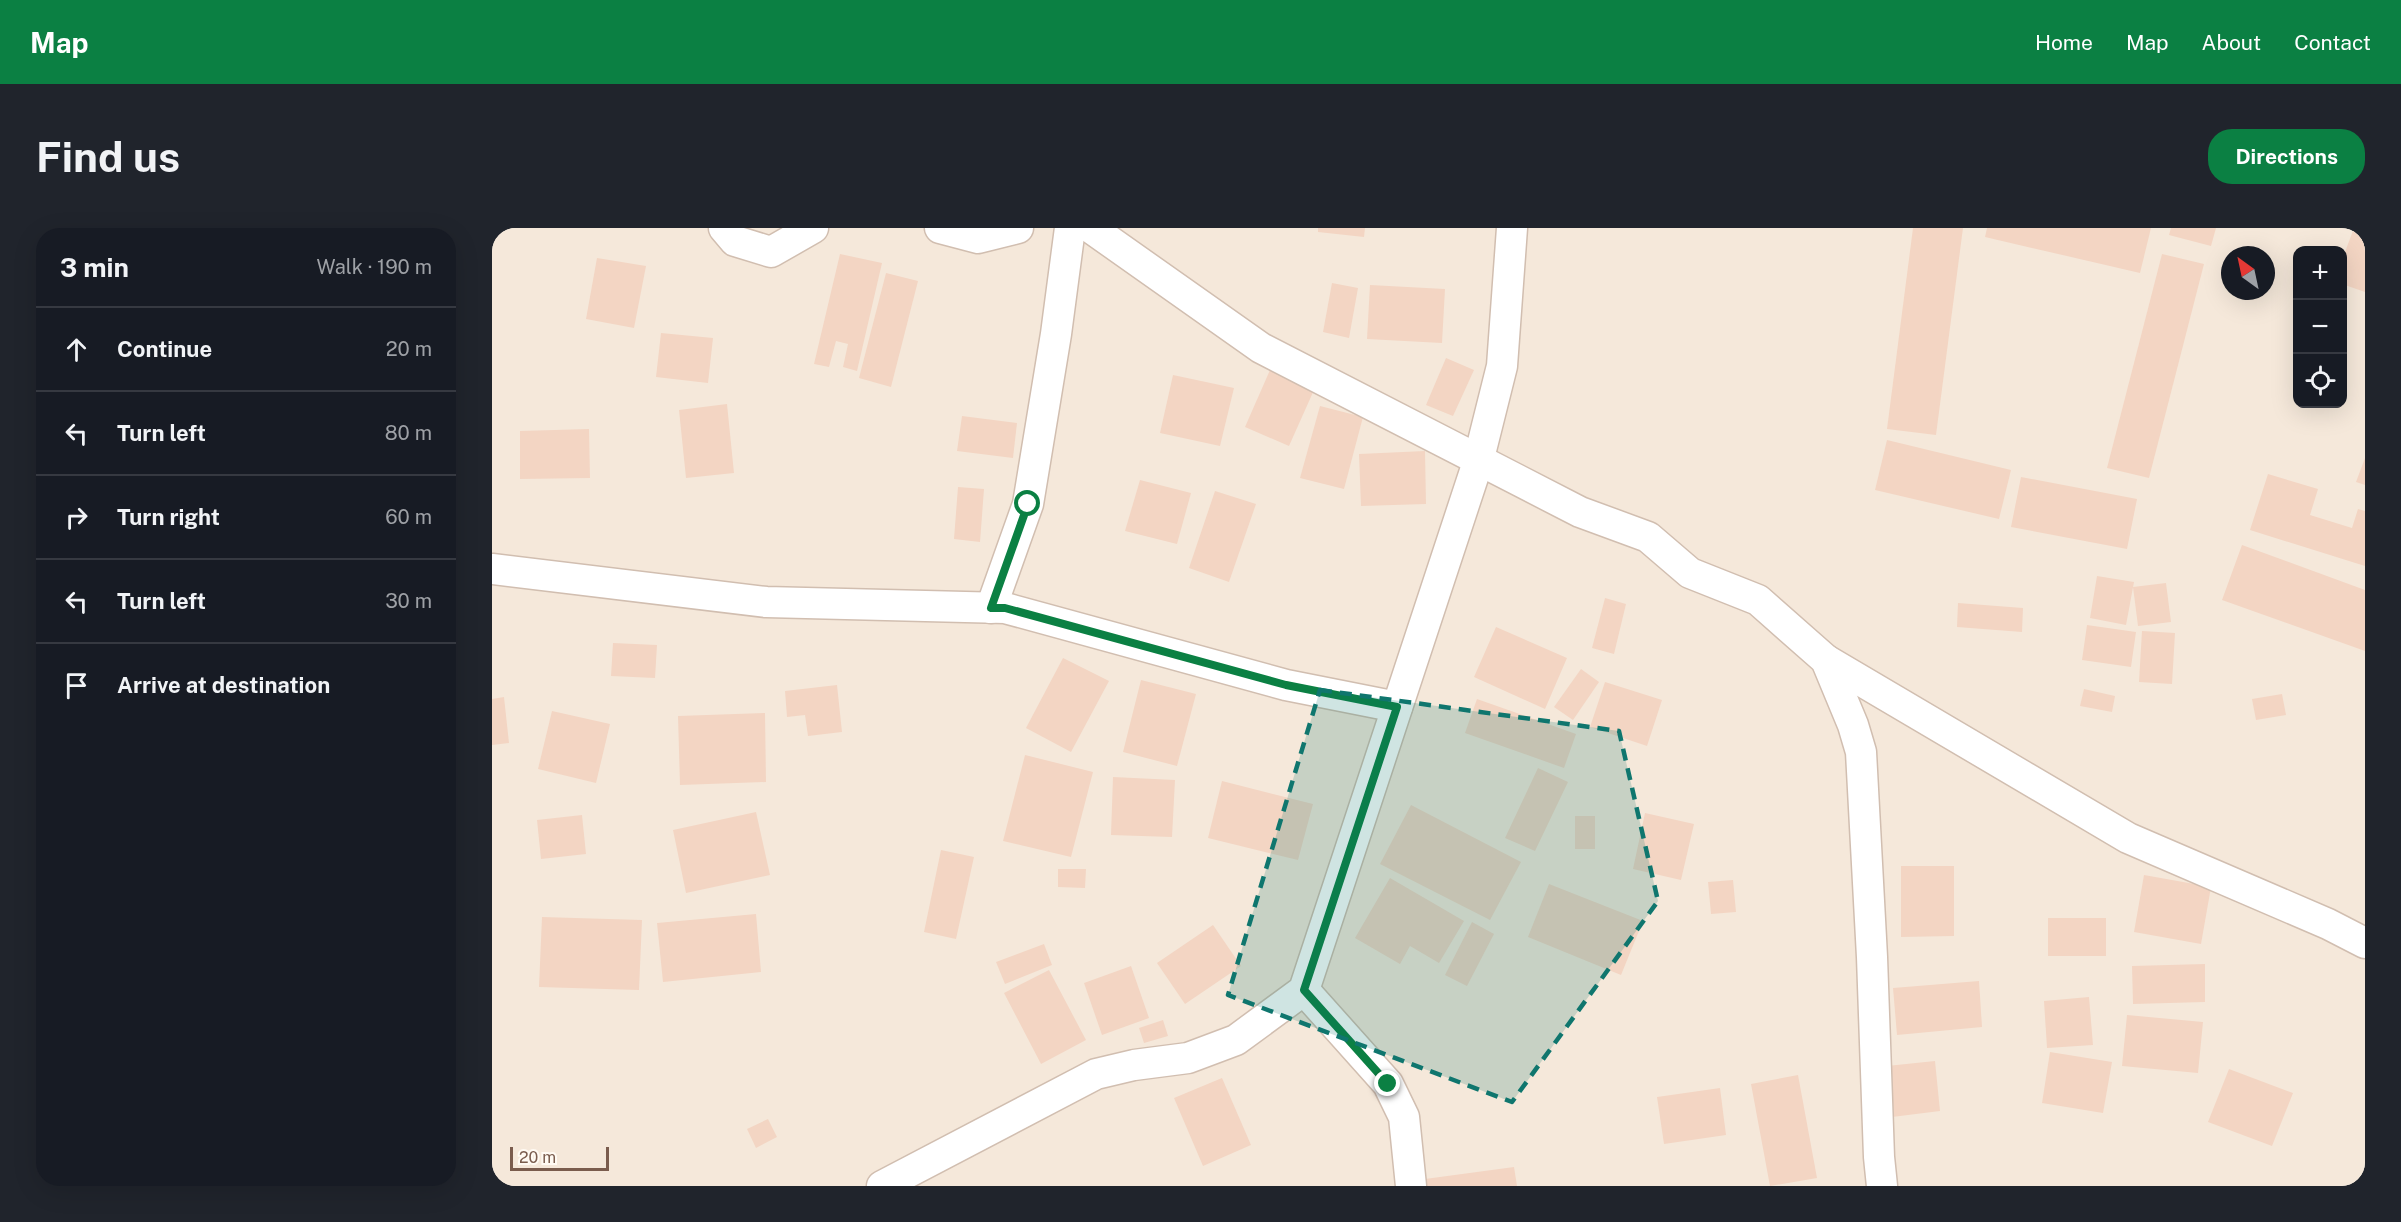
<!DOCTYPE html>
<html lang="en">
<head>
<meta charset="utf-8">
<style>
  :root { --surface:#171b24; --page:#20242c; --text:#f1f3f6; --muted:#9ea1a6; --line:#363941; --accent:#0b8043 }
  body { margin:0; font-family:"Public Sans",sans-serif; background:var(--page); color:var(--text) }
  .controls { position:absolute; right:18px; top:18px; display:grid; overflow:hidden; border-radius:12px; box-shadow:0 6px 24px #0002 }
  .controls button { width:54px; height:54px; display:grid; place-items:center; padding:0; border:0; border-bottom:2px solid var(--line); background:var(--surface); color:var(--text); font:30px sans-serif }
  .compass { position:absolute; left:1729px; top:18px; width:54px; height:54px; border-radius:50%; background:var(--surface); box-shadow:0 6px 24px #0002; rotate:327deg }
  .scale { position:absolute; left:18px; bottom:15px; width:99px; box-sizing:border-box; padding-left:6px; border:3px solid #7a5c4d; border-top:0; font-size:16px; line-height:21px; white-space:nowrap; color:#7a5c4d; -webkit-text-stroke:4px #fffaf3; paint-order:stroke }
  .stop { position:absolute; width:18px; height:18px; margin:-14px; border:4px solid #0b8043; border-radius:50%; background:#fff }
  .stop.end { background:#0b8043; border-color:#fff; box-shadow:0 2px 6px #0008 }
  .list { margin:0; padding:0; list-style:none }
  h2 { display:flex; justify-content:space-between; align-items:center; height:78px; margin:0; padding:0 24px; font-size:26px }
  h2 small { font-size:20px; font-weight:400; color:var(--muted) }
  .list li { display:grid; grid-template-columns:39px 1fr auto; gap:18px; align-items:center; box-sizing:border-box; height:84px; padding:0 24px; border-top:2px solid var(--line) }
  .list b { display:block; font-size:22px; white-space:nowrap }
  .list em { font-size:20px; font-style:normal; color:var(--muted) }
  .icon { flex:none; width:33px; height:33px; fill:none; stroke:currentColor; stroke-width:2; stroke-linecap:round; stroke-linejoin:round }
  .map { position:relative; flex:none; width:1873px; height:958px; overflow:hidden; border-radius:24px }
  header { display:flex; align-items:center; gap:36px; box-sizing:border-box; height:84px; padding:0 30px; background:var(--accent); color:#fff }
  header strong { font-size:28px }
  nav { display:flex; gap:33px; margin-inline-start:auto; font-size:21px }
  .intro { display:flex; align-items:center; justify-content:space-between; box-sizing:border-box; height:144px; padding:0 36px }
  h1 { margin:0; font-size:42px }
  .button { padding:15px 27px; border-radius:24px; background:var(--accent); color:#fff; font-size:21px; font-weight:700 }
  main { display:flex; gap:36px; padding:0 36px }
  aside { flex:1; background:var(--surface); border-radius:24px; box-shadow:0 6px 24px #0002 }
  .map>svg:first-child { display:block }
  .residential { fill:#f5e8da; fill-rule:evenodd }
  .building { fill:#f3d5c3 }
  .lines { fill:none; stroke-linecap:round; stroke-linejoin:round }
  .street-casing { stroke:#d1beb0; stroke-width:33 }
  .street { stroke:#fff; stroke-width:30 }
  .route { stroke:#0b8043; stroke-width:8 }
  .marked { fill:#0f766e; fill-opacity:0.2; stroke:#0f766e; stroke-width:4.5; stroke-dasharray:12 8; stroke-linejoin:round }
</style>
</head>
<body>
<header>
<strong>Map</strong>
<nav><a>Home</a><a>Map</a><a>About</a><a>Contact</a></nav>
</header>
<div class="intro"><h1>Find us</h1><a class="button">Directions</a></div>
<main>
<aside>
<h2>3 min<small>Walk · 190 m</small></h2>
<ul class="list">
<li><svg class="icon" aria-label="ahead" viewBox="0 0 24 24"><path d="M12 20V5M6 11l6-6 6 6"/></svg><div><b>Continue</b></div><em>20 m</em></li>
<li><svg class="icon" aria-label="left" viewBox="0 0 24 24"><path d="M17 20v-9H6M10 6l-5 5 5 5"/></svg><div><b>Turn left</b></div><em>80 m</em></li>
<li><svg class="icon" aria-label="right" viewBox="0 0 24 24"><path d="M7 20v-9h11M14 6l5 5-5 5"/></svg><div><b>Turn right</b></div><em>60 m</em></li>
<li><svg class="icon" aria-label="left" viewBox="0 0 24 24"><path d="M17 20v-9H6M10 6l-5 5 5 5"/></svg><div><b>Turn left</b></div><em>30 m</em></li>
<li><svg class="icon" aria-label="arrive" viewBox="0 0 24 24"><path d="M6 21V4h12l-3 4 3 4H6"/></svg><div><b>Arrive at destination</b></div></li>
</ul>
</aside>
<div class="map">
<svg width="1873" height="958" viewBox="0 0 1873 958">
  <rect width="100%" height="100%" fill="#fdf6ec"/>
  <path class="residential" d="M0,0H1873V958H0ZM1806,22H1850V176H1806ZM1738,27H1774V63H1738Z"/>
  <g class="building">
    <polygon points="826,0 873,0 872,9 826,4"/>
    <polygon points="1421,0 1471,0 1444,207 1395,201"/>
    <polygon points="1495,0 1659,0 1648,45 1493,9"/>
    <polygon points="1679,0 1724,0 1719,18 1677,7"/>
    <polygon points="1862,0 1873,0 1873,64 1850,56 1850,32"/>
    <polygon points="348,26 390,35 365,143 351,139 356,116 344,113 337,139 322,136"/>
    <polygon points="1670,26 1712,36 1657,250 1615,240"/>
    <polygon points="105,30 154,38 142,100 94,91"/>
    <polygon points="394,45 426,53 399,159 367,150"/>
    <polygon points="840,55 866,60 857,110 831,104"/>
    <polygon points="878,57 953,61 950,115 875,111"/>
    <polygon points="169,105 221,110 216,155 164,149"/>
    <polygon points="954,130 982,142 961,188 934,177"/>
    <polygon points="778,142 822,162 797,218 753,199"/>
    <polygon points="681,147 742,160 728,218 668,205"/>
    <polygon points="235,176 242,245 194,250 187,182"/>
    <polygon points="828,178 871,189 852,261 808,250"/>
    <polygon points="470,188 525,195 521,230 465,223"/>
    <polygon points="97,201 98,250 28,251 28,203"/>
    <polygon points="1395,212 1519,242 1507,291 1383,262"/>
    <polygon points="933,223 934,276 869,278 867,226"/>
    <polygon points="1873,230 1873,257 1864,254"/>
    <polygon points="1776,246 1826,261 1818,287 1860,300 1866,281 1873,283 1873,338 1758,302"/>
    <polygon points="1529,249 1645,271 1635,321 1519,299"/>
    <polygon points="648,252 699,265 685,316 633,303"/>
    <polygon points="466,259 492,261 488,314 462,311"/>
    <polygon points="723,263 764,276 737,354 697,340"/>
    <polygon points="1750,317 1873,362 1873,423 1730,372"/>
    <polygon points="1605,348 1642,354 1634,397 1598,390"/>
    <polygon points="1674,355 1679,394 1646,398 1641,359"/>
    <polygon points="1113,370 1134,376 1122,426 1100,420"/>
    <polygon points="1466,375 1531,380 1530,404 1465,399"/>
    <polygon points="1595,397 1644,404 1639,439 1590,432"/>
    <polygon points="1004,399 1075,430 1053,481 982,449"/>
    <polygon points="1650,403 1683,405 1680,456 1647,454"/>
    <polygon points="121,415 165,417 163,450 119,448"/>
    <polygon points="571,430 617,453 579,524 534,500"/>
    <polygon points="1089,441 1107,454 1081,492 1062,479"/>
    <polygon points="649,452 704,466 685,538 631,524"/>
    <polygon points="1113,454 1170,472 1155,518 1098,499"/>
    <polygon points="345,457 350,504 316,508 313,487 295,489 293,463"/>
    <polygon points="1592,461 1623,468 1620,484 1588,478"/>
    <polygon points="1790,466 1794,487 1764,492 1760,471"/>
    <polygon points="12,469 17,515 0,517 0,471"/>
    <polygon points="985,471 1084,506 1072,540 973,505"/>
    <polygon points="60,483 118,496 104,555 46,541"/>
    <polygon points="273,485 274,554 188,557 186,488"/>
    <polygon points="533,527 601,544 579,629 511,613"/>
    <polygon points="1046,540 1076,554 1043,623 1013,610"/>
    <polygon points="621,549 683,552 680,609 619,607"/>
    <polygon points="730,553 821,576 806,632 716,610"/>
    <polygon points="919,577 1029,634 998,692 888,636"/>
    <polygon points="264,584 278,647 194,665 181,602"/>
    <polygon points="1153,585 1202,596 1189,652 1141,641"/>
    <polygon points="90,587 94,626 49,631 45,592"/>
    <rect x="1083" y="588" width="20" height="33"/>
    <polygon points="449,622 482,629 464,711 432,704"/>
    <polygon points="1409,638 1462,638 1462,708 1409,709"/>
    <polygon points="566,641 594,641 593,660 566,659"/>
    <polygon points="1652,647 1719,659 1709,716 1642,704"/>
    <polygon points="898,650 972,693 947,735 918,718 908,736 863,710"/>
    <polygon points="1241,652 1244,684 1219,686 1216,654"/>
    <polygon points="1057,656 1151,693 1129,747 1036,709"/>
    <polygon points="264,686 269,744 171,754 165,695"/>
    <polygon points="50,689 150,692 147,762 47,759"/>
    <rect x="1556" y="690" width="58" height="38"/>
    <polygon points="980,694 1002,706 975,758 953,747"/>
    <polygon points="721,697 749,738 693,776 665,735"/>
    <polygon points="552,716 560,737 513,756 504,734"/>
    <polygon points="1713,736 1713,774 1641,776 1640,738"/>
    <polygon points="639,738 657,790 610,807 592,755"/>
    <polygon points="557,742 594,812 549,836 512,765"/>
    <polygon points="1487,753 1490,799 1405,807 1401,760"/>
    <polygon points="1597,769 1601,817 1555,820 1552,773"/>
    <polygon points="1635,787 1711,794 1706,845 1630,838"/>
    <polygon points="671,792 676,808 652,815 647,800"/>
    <polygon points="1558,824 1620,834 1611,885 1550,875"/>
    <polygon points="1443,833 1448,883 1400,889 1395,838"/>
    <polygon points="1737,841 1801,865 1780,918 1716,894"/>
    <polygon points="1306,847 1325,950 1278,958 1259,856"/>
    <polygon points="730,850 759,917 711,938 682,870"/>
    <polygon points="1228,860 1234,907 1172,916 1165,869"/>
    <polygon points="276,891 285,909 264,920 255,901"/>
    <polygon points="1022,939 1025,958 933,958 933,951"/>
  </g>
  <g class="lines">
    <defs>
      <g id="street">
        <polyline points="232,0 243,13 279,24 321,0"/>
        <polyline points="448,0 486,10 526,0"/>
        <polyline points="599,0 769,120 1088,284 1156,309 1198,345 1266,372 1334,432 1361,497 1369,524 1380,729 1387,929 1390,958"/>
        <polyline points="0,341 274,374 513,380 794,457 905,479"/>
        <polyline points="499,380 536,276 564,106 578,0"/>
        <polyline points="1334,432 1636,610 1836,696 1873,715"/>
        <polyline points="812,762 896,856 912,889 919,958"/>
        <polyline points="390,958 604,846 642,837 696,830 744,812 812,762 986,234 1010,138 1020,0"/>
      </g>
    </defs>
    <use href="#street" class="street-casing"/>
    <use href="#street" class="street"/>
  </g>
  <g class="lines">
    <polyline class="route" points="536,276 499,380 513,380 794,457 905,479 812,762 896,856"/>
  </g>
  <path class="marked" d="M828,462L1127,503L1166,673L1020,874L736,767Z"/>
</svg>
<div class="controls">
<button>+</button>
<button>−</button>
<button><svg class="icon" aria-label="locate" viewBox="0 0 24 24"><circle cx="12" cy="12" r="6"/><path d="M12 2v4M12 18v4M2 12h4M18 12h4"/></svg></button>
</div>
<svg class="compass" viewBox="-18 -18 36 36"><path d="M0-13l5 13h-10z" fill="#e53935"/><path d="M0 13l5-13h-10z" fill="#9ea1a6"/></svg>
<div class="scale">20 m</div>
<div class="stop" style="left:536px;top:276px"></div>
<div class="stop end" style="left:896px;top:856px"></div>
</div>
</main>
</body>
</html>
